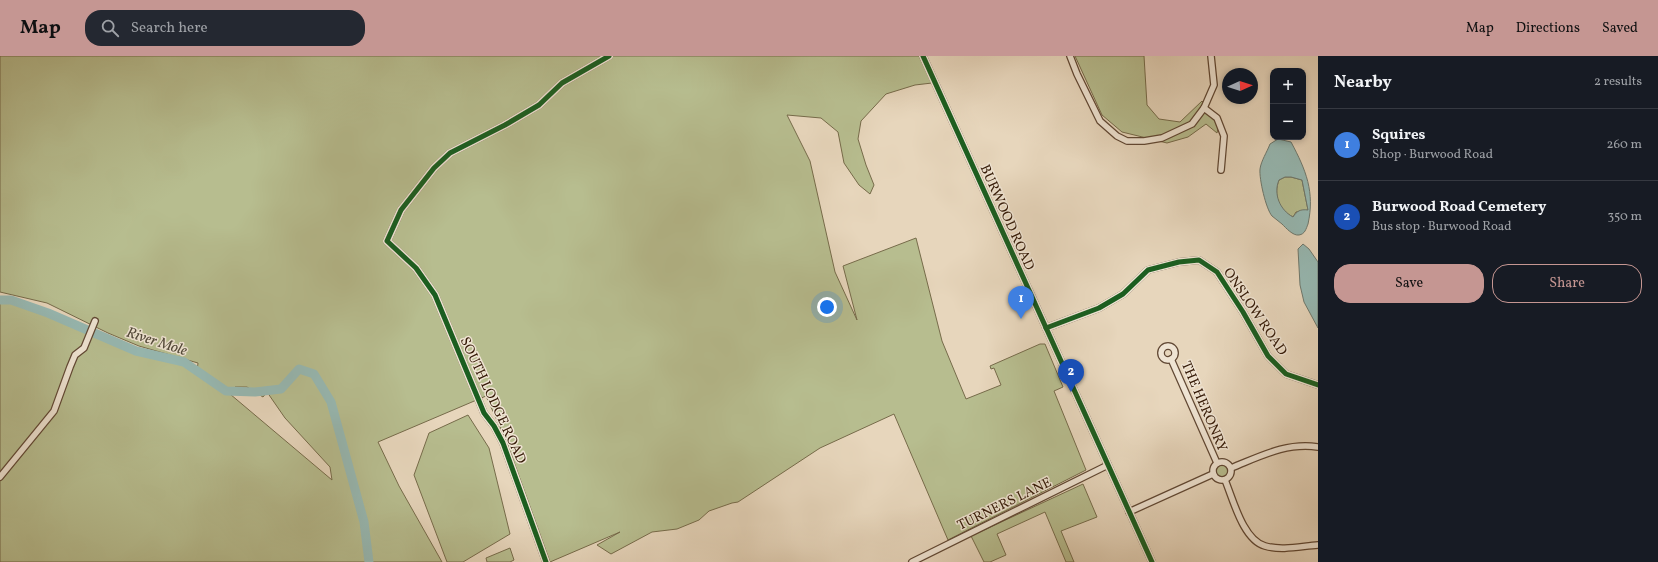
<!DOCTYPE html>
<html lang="en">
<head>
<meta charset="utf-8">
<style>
  :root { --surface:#171b24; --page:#242831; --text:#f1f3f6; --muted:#9ea1a6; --line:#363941; --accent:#c59692 }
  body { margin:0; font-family:Vollkorn,serif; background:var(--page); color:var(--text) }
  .controls { position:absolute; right:12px; top:12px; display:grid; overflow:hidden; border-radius:8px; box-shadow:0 2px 6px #0003 }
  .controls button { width:36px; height:36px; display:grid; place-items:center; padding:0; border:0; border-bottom:1px solid var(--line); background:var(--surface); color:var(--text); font:20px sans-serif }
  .compass { position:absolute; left:1222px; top:12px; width:36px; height:36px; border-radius:50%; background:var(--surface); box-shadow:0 2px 6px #0003; rotate:87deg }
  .you { position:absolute; left:827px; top:251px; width:14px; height:14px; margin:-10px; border:3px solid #fff; border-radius:50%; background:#1a73e8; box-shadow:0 0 0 6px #1a73e833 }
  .badge { display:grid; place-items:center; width:26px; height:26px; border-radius:50%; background:var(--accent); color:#fff; font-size:13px; font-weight:700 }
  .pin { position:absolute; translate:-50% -33px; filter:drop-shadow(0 1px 2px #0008) }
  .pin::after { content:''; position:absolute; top:21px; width:14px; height:12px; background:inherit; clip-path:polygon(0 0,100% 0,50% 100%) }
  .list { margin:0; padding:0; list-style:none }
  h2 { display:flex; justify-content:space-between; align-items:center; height:52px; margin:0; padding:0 16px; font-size:17px }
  h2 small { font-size:13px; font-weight:400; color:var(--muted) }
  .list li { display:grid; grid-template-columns:26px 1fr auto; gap:12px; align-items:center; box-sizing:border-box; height:72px; padding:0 16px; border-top:1px solid var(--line) }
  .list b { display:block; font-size:15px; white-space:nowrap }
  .list p { margin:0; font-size:13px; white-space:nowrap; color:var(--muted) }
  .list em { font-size:13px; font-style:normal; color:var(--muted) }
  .actions { display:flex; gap:8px; padding:12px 16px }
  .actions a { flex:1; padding:9px 0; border:1px solid var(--accent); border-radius:16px; text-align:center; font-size:14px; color:var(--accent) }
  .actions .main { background:var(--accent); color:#111 }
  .icon { flex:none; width:22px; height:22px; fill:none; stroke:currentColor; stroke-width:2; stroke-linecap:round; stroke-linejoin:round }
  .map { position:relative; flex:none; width:1318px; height:506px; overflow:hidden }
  header { display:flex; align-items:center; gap:24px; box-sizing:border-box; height:56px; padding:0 20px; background:var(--accent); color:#111 }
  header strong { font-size:19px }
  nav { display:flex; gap:22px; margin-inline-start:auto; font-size:14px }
  .search { width:280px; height:36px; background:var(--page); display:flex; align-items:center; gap:10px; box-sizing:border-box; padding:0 14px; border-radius:16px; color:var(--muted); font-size:15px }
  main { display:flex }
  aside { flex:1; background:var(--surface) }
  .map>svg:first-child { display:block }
  .green { fill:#b7bd8f; stroke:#766b4a; fill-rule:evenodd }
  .water { fill:#97b9b3; stroke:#6f796e; fill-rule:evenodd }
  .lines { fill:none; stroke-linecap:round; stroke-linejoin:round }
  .river { stroke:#97b9b3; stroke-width:9 }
  .minor-casing { stroke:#614834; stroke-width:8 }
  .minor { stroke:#efe4d3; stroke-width:5.5 }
  .cycleway-casing { stroke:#efe4d3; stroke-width:8 }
  .cycleway { stroke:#1b5e20; stroke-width:5 }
  .labels { text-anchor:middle; stroke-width:3; stroke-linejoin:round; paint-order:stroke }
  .street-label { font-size:14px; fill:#341906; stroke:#efe4d3 }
  .water-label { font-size:15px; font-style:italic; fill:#52493a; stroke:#efe4d3 }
</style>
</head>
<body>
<header>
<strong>Map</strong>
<div class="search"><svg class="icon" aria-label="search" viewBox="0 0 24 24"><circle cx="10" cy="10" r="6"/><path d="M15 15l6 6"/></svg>Search here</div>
<nav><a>Map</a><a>Directions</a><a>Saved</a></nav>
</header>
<main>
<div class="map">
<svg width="1318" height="506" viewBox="0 0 1318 506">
  <rect width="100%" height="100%" fill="#e7d6bc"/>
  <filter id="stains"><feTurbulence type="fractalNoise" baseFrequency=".005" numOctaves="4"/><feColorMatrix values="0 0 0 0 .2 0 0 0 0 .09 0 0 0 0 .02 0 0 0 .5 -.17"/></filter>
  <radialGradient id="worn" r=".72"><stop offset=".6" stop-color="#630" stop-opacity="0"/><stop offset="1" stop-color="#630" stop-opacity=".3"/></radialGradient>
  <g class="green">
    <path d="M0,0H919L932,27L915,29L886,38L861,65L858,83L866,109L874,129L870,138L859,129L844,107L838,76L821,62L787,59L810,105L835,216L857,264L843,210L916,182L942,285L966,343L1001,329L994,312L991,313L990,310L1040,288H1045L1063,331L1054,335L1086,414L948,484L894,358L820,392L738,446L732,447L709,455L699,464L677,473L652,476L611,498L597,489L620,476L550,506L506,384L486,340L378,386L399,430L442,506H0V242L48,257L136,295L184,306L197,315L198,307L139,290L108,277L47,247L0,236ZM235,331H247L263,341L267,336L285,362L330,411L332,424L230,338Z"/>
    <polygon points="1075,0 1144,0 1147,49 1159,63 1180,66 1202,45 1220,64 1217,77 1206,68 1188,81 1167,87 1122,76 1102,59"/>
    <path d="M1285,121H1291L1302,124L1308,154L1296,156L1293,161C1279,154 1273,139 1279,124Z"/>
    <polygon points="468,359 489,392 510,478 463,506 447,506 414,419 429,377"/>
    <circle cx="1222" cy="415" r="8"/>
    <polygon points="1083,428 1097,461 1061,475 1074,506 1066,506 1045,456 997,478 1006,499 990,506 984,506 971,480"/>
    <polygon points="510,492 514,504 510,506 487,506 486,502"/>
  </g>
  <g class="water">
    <path d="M1278,83L1291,86C1306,114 1315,136 1308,168C1306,173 1305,178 1299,179C1293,180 1286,172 1282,168C1279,165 1275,163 1272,160C1266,153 1259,123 1260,113C1261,105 1267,96 1270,88ZM1285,121H1291L1302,124L1308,154C1300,153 1297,155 1293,161C1280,154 1273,138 1279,124Z"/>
    <polygon points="1303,188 1309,193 1318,206 1318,272 1304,246 1300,229 1298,193"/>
  </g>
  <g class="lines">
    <polyline class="river" points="0,244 11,244 48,257 136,295 184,306 226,335 255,336 281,333 299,313 314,318 331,346 364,466 369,506"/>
    <defs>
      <g id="minor">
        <polyline points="923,0 1152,506"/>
        <polyline points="1070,0 1077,18 1100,65 1117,80 1127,85 1144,85 1162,82 1192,68 1204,52 1214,29 1211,0"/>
        <polyline points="1204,52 1217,62 1224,80 1221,114"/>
        <polyline points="1046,272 1099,252 1123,238 1148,214 1179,206 1199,204 1217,216 1243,256 1268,300 1286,318 1318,329"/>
        <circle cx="1168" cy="297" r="7"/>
        <polyline points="1171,303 1217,407"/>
        <circle cx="1222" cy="415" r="9"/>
        <path d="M1231,412C1259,401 1286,386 1318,391"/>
        <polyline points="0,421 54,355 70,311 75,299 84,292 95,265"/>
        <path d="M1225,424C1233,443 1243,484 1265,490C1282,495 1302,490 1318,489"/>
        <polyline points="1129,456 1213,418"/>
        <polyline points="546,506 503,387 494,370 484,357 435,239 416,212 387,185 401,154 434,112 450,97 505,69 539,49 562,27 609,0"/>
        <polyline points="912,506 1108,409"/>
      </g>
    </defs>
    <use href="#minor" class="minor-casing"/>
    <use href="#minor" class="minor"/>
    <defs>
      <g id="cycleway">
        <polyline points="923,0 1152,506"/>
        <polyline points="1046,272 1099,252 1123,238 1148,214 1179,206 1199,204 1217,216 1243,256 1268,300 1286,318 1318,329"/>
        <polyline points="546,506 503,387 494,370 484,357 435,239 416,212 387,185 401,154 434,112 450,97 505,69 539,49 562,27 609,0"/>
      </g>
    </defs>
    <use href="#cycleway" class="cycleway-casing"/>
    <use href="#cycleway" class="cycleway"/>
  </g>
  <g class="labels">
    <g class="street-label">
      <text transform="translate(1008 161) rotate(66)" y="5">BURWOOD ROAD</text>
      <text transform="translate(1256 255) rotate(56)" y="5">ONSLOW ROAD</text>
      <text transform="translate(494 344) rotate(65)" y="5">SOUTH LODGE ROAD</text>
      <text transform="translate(1205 350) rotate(67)" y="5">THE HERONRY</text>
      <text transform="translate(1004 447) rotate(-26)" y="5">TURNERS LANE</text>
    </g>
    <g class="water-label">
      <text transform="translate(157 285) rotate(18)" y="5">River Mole</text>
    </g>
  </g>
  <rect width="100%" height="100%" filter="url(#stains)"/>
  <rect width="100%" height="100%" fill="url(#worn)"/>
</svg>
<div class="controls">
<button>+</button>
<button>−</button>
</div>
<svg class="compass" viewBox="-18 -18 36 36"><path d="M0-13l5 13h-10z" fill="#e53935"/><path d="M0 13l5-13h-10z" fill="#9ea1a6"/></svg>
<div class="you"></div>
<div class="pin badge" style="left:1021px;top:263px;background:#3f7fe0">1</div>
<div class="pin badge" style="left:1071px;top:336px;background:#1a4fb4">2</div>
</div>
<aside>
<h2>Nearby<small>2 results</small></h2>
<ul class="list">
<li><span class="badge" style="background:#3f7fe0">1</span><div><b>Squires</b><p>Shop · Burwood Road</p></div><em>260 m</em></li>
<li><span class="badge" style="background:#1a4fb4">2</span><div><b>Burwood Road Cemetery</b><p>Bus stop · Burwood Road</p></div><em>350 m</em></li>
</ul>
<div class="actions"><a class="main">Save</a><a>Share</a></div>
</aside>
</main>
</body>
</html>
